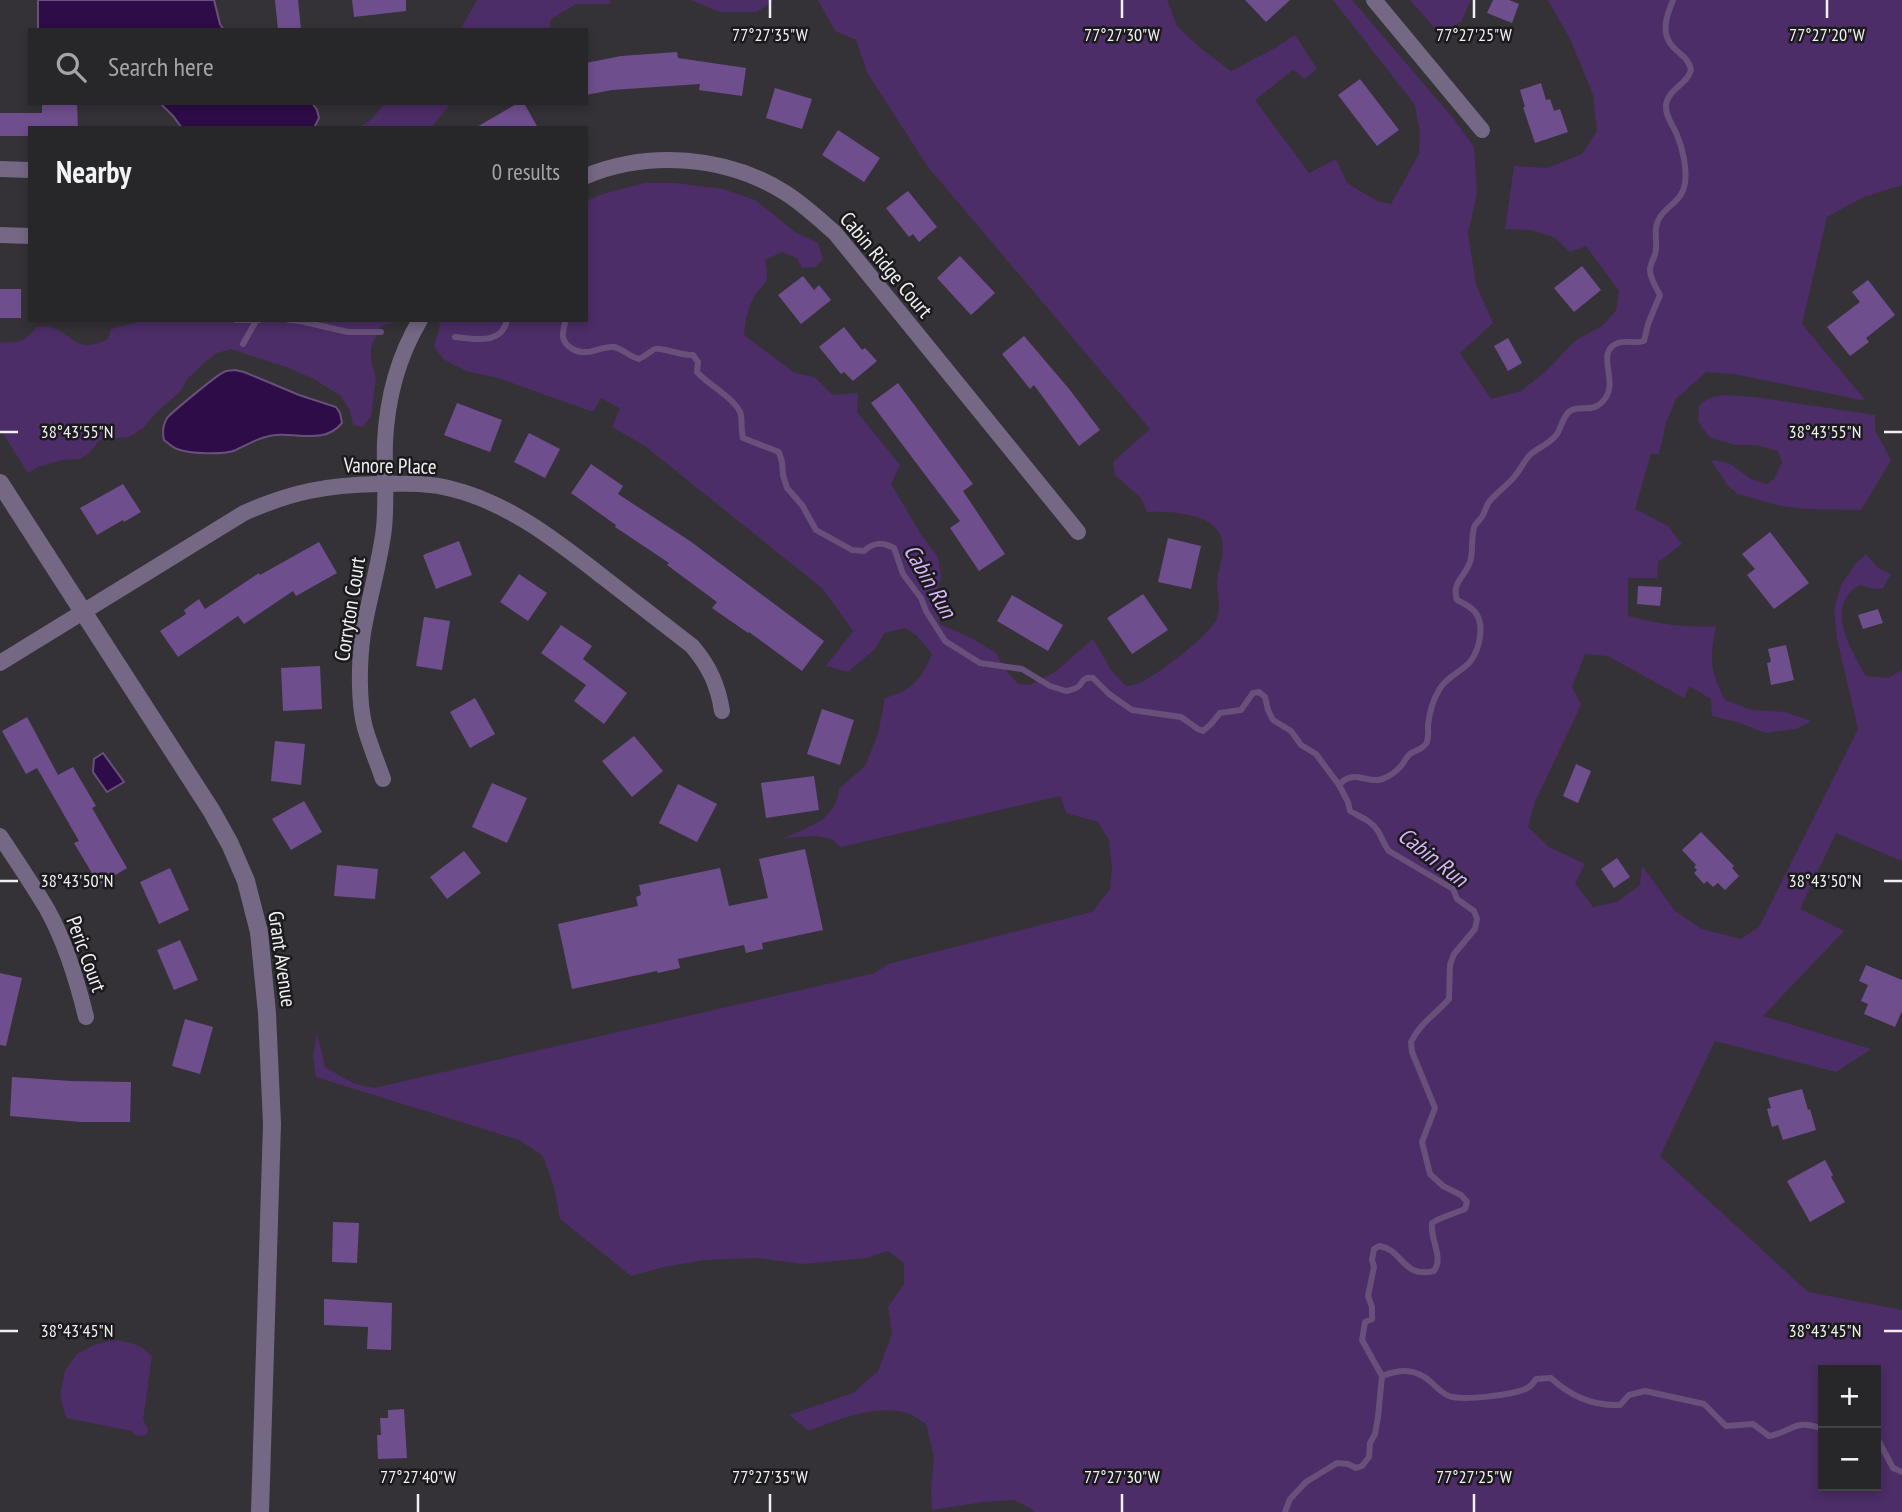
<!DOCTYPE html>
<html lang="en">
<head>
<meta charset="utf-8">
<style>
  :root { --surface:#272629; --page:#333235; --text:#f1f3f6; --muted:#a4a5a8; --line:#434346 }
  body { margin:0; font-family:"PT Sans Narrow",sans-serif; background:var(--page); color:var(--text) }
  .controls { position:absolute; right:21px; bottom:21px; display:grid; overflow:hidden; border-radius:0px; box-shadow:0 4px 10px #0003 }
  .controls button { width:63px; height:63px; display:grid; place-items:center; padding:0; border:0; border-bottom:2px solid var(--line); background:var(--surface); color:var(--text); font:35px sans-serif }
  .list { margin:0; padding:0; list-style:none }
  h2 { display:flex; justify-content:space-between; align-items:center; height:91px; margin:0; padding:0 28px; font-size:30px }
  h2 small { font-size:23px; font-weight:400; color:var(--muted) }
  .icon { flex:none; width:38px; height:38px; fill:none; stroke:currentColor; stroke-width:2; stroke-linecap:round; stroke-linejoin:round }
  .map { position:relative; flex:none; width:1902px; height:1512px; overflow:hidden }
  .search { position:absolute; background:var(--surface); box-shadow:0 4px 10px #0003; left:28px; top:28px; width:560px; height:77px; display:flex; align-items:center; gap:18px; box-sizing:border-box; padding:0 24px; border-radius:0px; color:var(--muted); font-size:26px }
  .panel { position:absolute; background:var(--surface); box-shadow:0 4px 10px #0003; left:28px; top:126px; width:560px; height:196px; border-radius:0px }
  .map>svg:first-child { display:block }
  .green { fill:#4c2d67; fill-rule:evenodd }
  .water { fill:#2e0c47; stroke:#68507a; stroke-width:2 }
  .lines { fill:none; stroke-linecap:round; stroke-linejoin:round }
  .stream { stroke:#68507a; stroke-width:6 }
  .building { fill:#6f4e8e }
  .minor { stroke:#756884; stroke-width:16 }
  .tertiary { stroke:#756884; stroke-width:18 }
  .ticks { fill:none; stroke:#f1eff2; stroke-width:2.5 }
  .labels { text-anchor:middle; stroke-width:5; stroke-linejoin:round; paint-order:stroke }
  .street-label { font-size:21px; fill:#f1eff2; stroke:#1b1a1c }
  .water-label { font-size:23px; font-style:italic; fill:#d8b4fd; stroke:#1b1a1c }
  .ticks-label { font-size:18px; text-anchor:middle; fill:#f1eff2; stroke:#1b1a1c; stroke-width:5; stroke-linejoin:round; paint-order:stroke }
</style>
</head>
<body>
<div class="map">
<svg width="1902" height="1512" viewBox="0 0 1902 1512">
  <rect width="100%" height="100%" fill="#343237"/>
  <g class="green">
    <polygon points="477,0 610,0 611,4 576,4 551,19 549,30 460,30"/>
    <polygon points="691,0 774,0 757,12 720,12"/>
    <path d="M818,0H1167L1177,26L1200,48L1231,71L1275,48L1295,35L1317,69L1305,79L1293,70L1255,100L1309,173L1336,159L1347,183L1377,201L1391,204L1419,154L1420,133L1415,105L1333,0H1352L1453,118L1474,147L1477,194L1468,233L1476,285L1493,323L1460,353L1491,399L1521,391L1545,372L1576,340L1602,326L1616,311L1619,291L1586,246L1570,252L1554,237L1530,230L1505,229L1514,166L1547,168L1582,154L1597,131L1593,95L1571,41L1548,0H1902V185L1864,197L1827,217L1802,324L1866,401L1734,374L1706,372L1676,399L1666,423L1659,454H1651L1635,509L1668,526L1682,544L1658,562L1657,578H1628V616C1659,624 1684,628 1716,626C1710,660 1709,668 1725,700L1752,710L1785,712L1811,721L1796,729L1765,733L1740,723L1712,716L1711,699L1689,686L1684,698L1608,656L1585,654L1572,687L1581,705L1534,804L1528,827L1549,847L1585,864L1575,883L1593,907L1617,902L1640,885L1642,866L1675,911L1702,929L1741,939L1759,927L1858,729L1837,639L1834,609L1841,585L1856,563L1866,554L1878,568L1891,574L1883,588L1874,589L1860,585C1823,605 1851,650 1866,676L1888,678L1902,670V861L1836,833L1800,909L1844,931L1763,1016L1871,1049L1836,1072L1715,1041L1660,1156L1808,1292L1902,1310V1512H1034L1030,1508L1014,1500L983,1502L932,1510L931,1489L934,1457L926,1424C920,1420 913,1415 907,1413C877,1404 836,1420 809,1431L789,1415L853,1393L878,1371L892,1334L888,1307L904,1284V1263L888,1251L866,1258L804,1264L756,1258L705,1260L664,1267L631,1276L560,1219L554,1187L543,1156L519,1140L316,1077L313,1056L317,1033L325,1067L355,1084L374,1088L875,973L888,964L1092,912L1110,889L1112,868L1109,840L1098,822L1066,813L1060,796L841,847L832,839L815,836L784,838C810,826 836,820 839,789L865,766L878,734L885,698C912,690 921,680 932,654L917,636L905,628L884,633L875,649L848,672L826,666L853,631L823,589L645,446L612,427L620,408L601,398L593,412L498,378L466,371L443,359L434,346L440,326L438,320H586V201L603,194L644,183H675L723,189L755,200L795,232L818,243L823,259L815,267L802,268L797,258L782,252L765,260C771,291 762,279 752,301C747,311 745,323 744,335L795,373L814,377L833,395L858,393L857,412L900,465L891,484L922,536L938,557L941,577L935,600L940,624L973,639L996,653L1004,668L1018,684L1030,685L1055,672L1093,639L1111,670L1126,686C1131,685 1137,685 1141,682C1159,674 1207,637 1216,620C1222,608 1217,595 1217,583C1218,569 1225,555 1222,540C1217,513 1169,511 1147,512L1141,498L1115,475L1113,462L1150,429L928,167L868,74L856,40L835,31ZM1823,1370H1876V1486H1823Z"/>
    <polygon points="1410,0 1471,0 1461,22 1439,33"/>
    <polygon points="385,103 451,103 431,128 359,128 372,119"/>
    <path d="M139,320H395L393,323L381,326L371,347V362L376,378L371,416L363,427L353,425L350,411L341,396L312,378L286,367L231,349L217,353L204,363L187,379L181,391L157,412L143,428L129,437L100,440L89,453L80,459L62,460L38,467L28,473L0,429V342C19,344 25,341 37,327C41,327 45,326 49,327C75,333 74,356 108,339L111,329L135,323Z"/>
    <polygon points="1721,395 1755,397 1875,415 1875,430 1891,460 1861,510 1805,509 1777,505 1738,494 1728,486 1711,460 1729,463 1751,479 1767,484 1774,479 1782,462 1778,451 1756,445 1735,445 1709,437 1698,421 1699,405 1710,398"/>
    <path d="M113,1340C131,1342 139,1344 152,1356L143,1420L148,1428L147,1435L141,1436L134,1435L132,1431L66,1418L60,1395L65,1371L77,1354L94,1345Z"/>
  </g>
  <g class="water">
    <polygon points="38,0 214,0 220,24 224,30 38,30"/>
    <polygon points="160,103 312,103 317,110 319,118 314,128 182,128 173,116"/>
    <path d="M235,370L244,372L299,395L336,407L340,413L342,423C325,444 299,433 276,435C262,436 248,444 236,450C224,455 190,454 177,449C172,447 168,443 164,440C162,432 163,425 167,418C171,413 218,374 224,372C227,370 231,371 235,370Z"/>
    <polygon points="103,753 124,782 107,792 93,772 94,759"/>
  </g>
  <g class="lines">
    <g class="stream">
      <polyline points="236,320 259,320"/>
      <polyline points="289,320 300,321 348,332 381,332"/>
      <path d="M565,320C565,325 562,333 563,337C565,347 577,353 586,352C595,352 603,346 614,347C623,349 630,357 639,359C644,357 652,350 655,349C661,347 682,356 693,355L698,362L697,372C708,385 738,400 741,415C742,422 741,430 743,438L779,452L782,462L783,475L787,488L802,505L816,530L852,550L864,551C874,542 882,542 894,548L903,574L921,598L926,611L945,641L980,663L1022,669L1050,686L1066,691C1070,690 1076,689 1079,686C1084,680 1084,677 1093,678L1109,694L1132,710L1181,717L1198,729L1203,731L1211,724L1220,713L1241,710L1253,693L1259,692L1265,697L1268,710L1273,720L1291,731L1301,745L1316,754L1339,785L1348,802L1350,811C1360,817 1372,821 1378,831C1382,838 1384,845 1389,851L1453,889L1457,899L1474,911L1477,919L1475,929L1454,954L1450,965L1449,999C1436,1014 1420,1023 1411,1042L1412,1052L1435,1108L1422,1142L1430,1174L1443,1186L1461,1195L1467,1202L1465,1209L1439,1219L1432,1223C1430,1240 1444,1257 1434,1271C1402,1279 1403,1249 1379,1246L1374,1249L1372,1260L1374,1267L1368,1296L1372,1307V1319L1365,1322L1362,1340L1382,1376L1378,1417L1375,1434L1370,1443L1369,1457L1362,1466L1356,1468L1348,1464L1337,1463L1306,1482L1290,1499L1285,1512"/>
      <path d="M455,337C475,339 502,345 507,320"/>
      <polyline points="243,344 256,321"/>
      <path d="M1339,785C1352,770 1363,781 1378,780C1385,779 1393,774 1397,770C1403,766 1405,758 1410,754C1417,749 1423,750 1427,742C1429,736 1428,731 1428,726C1429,715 1433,700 1439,690C1446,677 1461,672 1470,662C1480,649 1485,624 1475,612C1470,606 1463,603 1457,600C1451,583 1465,577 1470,562C1474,550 1470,537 1475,525C1476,524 1481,518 1482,517C1485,512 1486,506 1489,502C1496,493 1508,485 1515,476C1521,469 1525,459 1531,454C1539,447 1550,444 1557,434C1562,427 1562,417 1570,411C1579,405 1591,412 1600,404C1624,385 1592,353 1618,343C1627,340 1635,344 1644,341L1648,324L1660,295C1656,288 1650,278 1650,270C1650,263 1656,256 1656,249C1657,237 1653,228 1660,217C1669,204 1683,200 1685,183C1687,168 1683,149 1677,135C1673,125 1665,116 1666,105C1668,89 1687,85 1691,70C1689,59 1682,56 1674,48C1660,34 1666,17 1673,0"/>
      <path d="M1382,1376C1401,1369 1416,1368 1432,1383C1437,1388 1442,1393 1449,1396C1462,1401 1517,1395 1529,1387C1532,1385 1534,1382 1536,1379L1551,1378C1571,1397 1593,1406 1620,1405L1629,1395L1645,1391L1704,1404L1726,1426L1753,1424L1769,1436C1795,1431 1793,1418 1823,1429"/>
      <polyline points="1876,1436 1893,1468 1902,1472"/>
    </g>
  </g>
  <g class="building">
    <polygon points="275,0 298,0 301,30 278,30"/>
    <polygon points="352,0 406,0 406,11 354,17"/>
    <polygon points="1245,0 1290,0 1266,22"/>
    <polygon points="1493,0 1509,0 1519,4 1512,23 1487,13"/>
    <polygon points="677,52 678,58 746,68 742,96 699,90 700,84 612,90 586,95 586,63 621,56"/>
    <polygon points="1360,79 1399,130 1377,146 1338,95"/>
    <polygon points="1541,83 1546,100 1550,99 1554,111 1560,109 1568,132 1535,143 1523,107 1525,107 1520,90"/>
    <polygon points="775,88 812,99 802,129 766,118"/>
    <polygon points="77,103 78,128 30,128 30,136 0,136 0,113 42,113 42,104"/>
    <polygon points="518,103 524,103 538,128 475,128"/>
    <polygon points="838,130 880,158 864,182 822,155"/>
    <polygon points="908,191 937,227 919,242 913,234 909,237 886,208"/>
    <polygon points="960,256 995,293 971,315 937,278"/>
    <polygon points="1582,266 1601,290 1574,312 1554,288"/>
    <polygon points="803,276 814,290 819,285 831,300 801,324 778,295"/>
    <polygon points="1868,280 1895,315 1866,338 1869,342 1850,356 1827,327 1860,302 1852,292"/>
    <rect x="0" y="289" width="21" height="29"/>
    <polygon points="844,327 862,350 865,348 877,361 853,381 844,372 841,374 819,347"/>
    <polygon points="1024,336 1070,390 1100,430 1079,446 1034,385 1030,389 1002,354"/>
    <polygon points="1508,338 1522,363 1508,371 1494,346"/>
    <polygon points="898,383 973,484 963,491 1005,554 979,571 950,528 960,521 871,403"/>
    <polygon points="457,403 502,420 490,452 444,435"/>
    <polygon points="529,433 560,449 545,478 514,462"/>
    <polygon points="591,464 623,486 618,494 690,541 824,641 802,671 749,632 748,633 712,608 717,602 667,565 669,563 615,527 616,525 571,493"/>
    <polygon points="123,484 141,512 124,522 123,520 97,535 80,508"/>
    <polygon points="1770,532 1809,583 1774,609 1747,575 1755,569 1742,554"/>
    <polygon points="1168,538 1201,546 1191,589 1158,582"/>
    <polygon points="459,541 472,575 436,589 423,555"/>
    <polygon points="319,542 337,573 296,596 293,591 244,624 238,616 178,657 160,631 186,614 184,610 199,599 205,609 259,573 260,575"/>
    <polygon points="519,574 547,593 528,621 500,602"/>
    <polygon points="1638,586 1662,587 1660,606 1637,604"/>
    <polygon points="1143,594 1168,630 1132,654 1107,618"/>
    <polygon points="1012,595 1063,625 1048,651 997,621"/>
    <polygon points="1878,609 1883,623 1863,629 1858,615"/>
    <polygon points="424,617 450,621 442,670 416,666"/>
    <polygon points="561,625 592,646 583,659 627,693 604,724 574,701 586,685 541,653"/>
    <polygon points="1786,645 1794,680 1771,685 1767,663 1771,662 1768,649"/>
    <polygon points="320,666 322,709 283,711 281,668"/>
    <polygon points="475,698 495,734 470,748 450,712"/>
    <polygon points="822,709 854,720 840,765 807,754"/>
    <polygon points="27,717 58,775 73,767 96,806 92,808 127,868 99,885 74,843 79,841 37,768 26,774 2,731"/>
    <polygon points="634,736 663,771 632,797 602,761"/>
    <polygon points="275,741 305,744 301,785 271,781"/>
    <polygon points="1576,764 1591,771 1578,803 1563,796"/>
    <polygon points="814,776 819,810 766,818 761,783"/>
    <polygon points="492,783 527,798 507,843 472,827"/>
    <polygon points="678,784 717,804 697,842 659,823"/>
    <polygon points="304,801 322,832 291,850 272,819"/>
    <polygon points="1701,832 1734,866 1732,868 1739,876 1725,890 1718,883 1713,887 1707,881 1704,884 1694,873 1697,870 1694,867 1696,865 1682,850"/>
    <polygon points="805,849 823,930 762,943 763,949 746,953 744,945 678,959 680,968 658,973 657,971 572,989 558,924 638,906 636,897 641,895 639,885 720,868 729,906 768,898 759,859"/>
    <polygon points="464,851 481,873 447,899 430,877"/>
    <polygon points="1617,858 1630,877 1614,888 1601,869"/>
    <polygon points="337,865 378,869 375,899 334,896"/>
    <polygon points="170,868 189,910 159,924 140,882"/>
    <polygon points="180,940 198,980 174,990 157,950"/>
    <polygon points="1866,965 1902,980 1902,1011 1895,1027 1864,1014 1868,1004 1861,1001 1868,985 1859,981"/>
    <polygon points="0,973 22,978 6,1046 0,1045"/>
    <polygon points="185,1019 213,1027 200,1074 172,1066"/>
    <polygon points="12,1077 71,1081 131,1082 130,1122 81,1122 10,1116"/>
    <polygon points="1802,1089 1808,1110 1810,1109 1816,1130 1783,1140 1778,1125 1772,1127 1767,1109 1771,1108 1768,1098"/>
    <polygon points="1825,1160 1833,1175 1831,1177 1845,1202 1810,1222 1787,1181"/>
    <polygon points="333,1222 359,1223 357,1263 332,1262"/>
    <polygon points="324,1299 392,1303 391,1350 367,1349 368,1327 324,1325"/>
    <polygon points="404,1409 407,1458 378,1459 377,1435 381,1435 380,1418 388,1418 388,1410"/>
  </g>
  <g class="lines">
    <g class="minor">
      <polyline points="1374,0 1482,130"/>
      <polyline points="0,169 30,170"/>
      <path d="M586,176C649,150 726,156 784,192C802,203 819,219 835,233L1078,532"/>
      <polyline points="0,235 30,236"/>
      <path d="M0,663L244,513C291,492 326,485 378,484C402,484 428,482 452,489C509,503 558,542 603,577C633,600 662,623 692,646C709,666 718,685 722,711"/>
      <path d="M383,779C377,762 370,745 365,728C358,701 359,661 363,633C369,597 380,563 384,528C387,499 384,471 385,442C387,400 398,357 420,320"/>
      <path d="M0,836C16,860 32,884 47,909C66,943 77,980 86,1017"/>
    </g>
    <polyline class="tertiary" points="0,483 211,810 230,844 246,881 259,932 267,1013 272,1124 260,1512"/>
  </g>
  <path class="ticks" d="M770,0V18M1122,0V18M1474,0V18M1827,0V18M0,432H18M1884,432H1902M0,881H18M1884,881H1902M0,1331H18M1884,1331H1902M418,1494V1512M770,1494V1512M1122,1494V1512M1474,1494V1512"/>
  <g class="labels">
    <g class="street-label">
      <text transform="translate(886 265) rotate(50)" y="7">Cabin Ridge Court</text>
      <text transform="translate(390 466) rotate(1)" y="7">Vanore Place</text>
      <text transform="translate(350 609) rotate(-81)" y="7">Corryton Court</text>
      <text transform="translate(86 954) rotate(70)" y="7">Peric Court</text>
      <text transform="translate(282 959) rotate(82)" y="7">Grant Avenue</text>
    </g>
    <g class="water-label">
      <text transform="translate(930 581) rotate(60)" y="8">Cabin Run</text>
      <text transform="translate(1433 857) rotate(38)" y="8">Cabin Run</text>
    </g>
  </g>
  <g class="ticks-label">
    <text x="770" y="41">77°27'35"W</text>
    <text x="1122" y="41">77°27'30"W</text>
    <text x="1474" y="41">77°27'25"W</text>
    <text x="1827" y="41">77°27'20"W</text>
    <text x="77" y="438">38°43'55"N</text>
    <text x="1825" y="438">38°43'55"N</text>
    <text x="77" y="887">38°43'50"N</text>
    <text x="1825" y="887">38°43'50"N</text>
    <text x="77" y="1337">38°43'45"N</text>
    <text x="1825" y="1337">38°43'45"N</text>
    <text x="418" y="1483">77°27'40"W</text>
    <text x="770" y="1483">77°27'35"W</text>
    <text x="1122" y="1483">77°27'30"W</text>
    <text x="1474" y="1483">77°27'25"W</text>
  </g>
</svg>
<div class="controls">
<button>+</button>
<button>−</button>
</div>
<div class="search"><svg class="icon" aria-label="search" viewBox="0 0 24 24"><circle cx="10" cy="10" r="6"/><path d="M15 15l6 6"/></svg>Search here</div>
<section class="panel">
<h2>Nearby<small>0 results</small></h2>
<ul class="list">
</ul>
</section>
</div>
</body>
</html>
